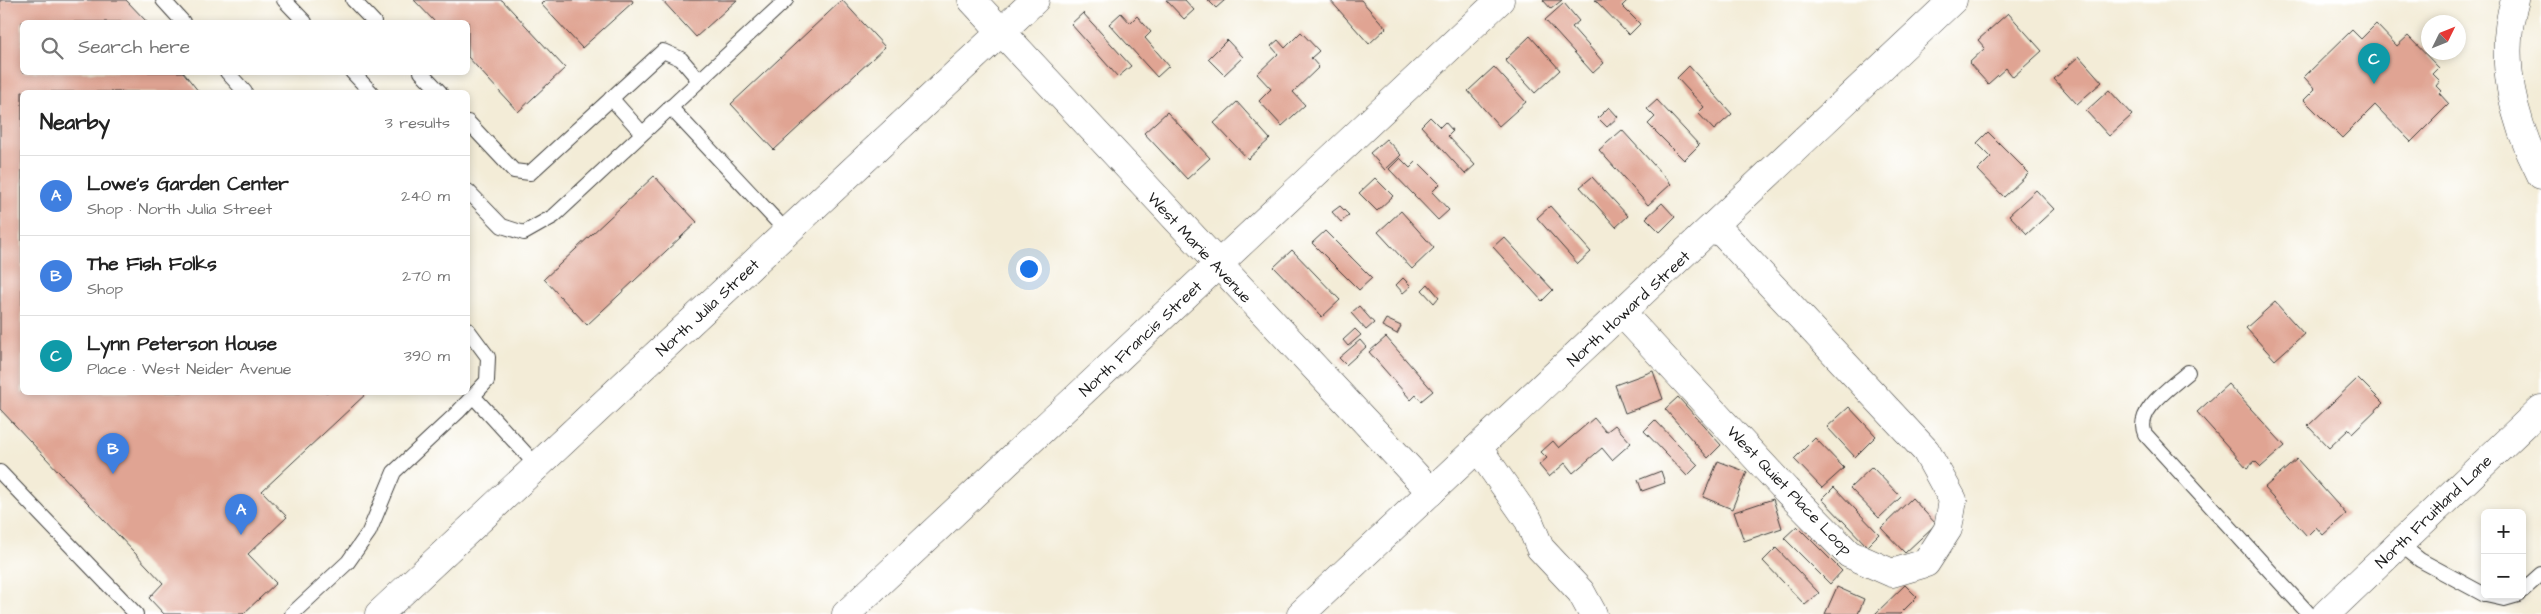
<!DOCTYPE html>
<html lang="en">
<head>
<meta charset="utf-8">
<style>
  :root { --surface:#fff; --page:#f6f6f6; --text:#222; --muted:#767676; --line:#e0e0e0; --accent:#ea580c }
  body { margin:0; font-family:"Architects Daughter",sans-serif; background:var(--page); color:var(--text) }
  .controls { position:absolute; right:15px; bottom:15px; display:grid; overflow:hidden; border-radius:8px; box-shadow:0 2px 8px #0003 }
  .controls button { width:45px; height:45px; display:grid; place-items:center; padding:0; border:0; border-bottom:1px solid var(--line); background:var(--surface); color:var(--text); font:25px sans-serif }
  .compass { position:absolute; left:2421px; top:15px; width:45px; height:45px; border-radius:50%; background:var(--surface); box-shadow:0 2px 8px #0003; rotate:47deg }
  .you { position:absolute; left:1028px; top:268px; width:18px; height:18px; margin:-12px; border:4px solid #fff; border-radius:50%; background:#1a73e8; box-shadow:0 0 0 8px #1a73e833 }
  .badge { display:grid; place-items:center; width:32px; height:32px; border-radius:50%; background:var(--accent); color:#fff; font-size:16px; font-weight:700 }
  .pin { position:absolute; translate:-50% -41px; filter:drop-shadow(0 1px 2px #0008) }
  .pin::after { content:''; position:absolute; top:26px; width:18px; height:15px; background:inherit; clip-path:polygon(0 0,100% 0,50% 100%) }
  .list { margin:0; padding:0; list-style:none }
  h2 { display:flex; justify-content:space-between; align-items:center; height:65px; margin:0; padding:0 20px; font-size:21px }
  h2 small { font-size:16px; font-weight:400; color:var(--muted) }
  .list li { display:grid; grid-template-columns:32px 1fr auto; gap:15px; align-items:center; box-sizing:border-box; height:80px; padding:0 20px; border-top:1px solid var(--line) }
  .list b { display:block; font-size:19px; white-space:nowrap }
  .list p { margin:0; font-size:16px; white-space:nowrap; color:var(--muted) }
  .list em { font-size:16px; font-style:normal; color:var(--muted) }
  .icon { flex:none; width:28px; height:28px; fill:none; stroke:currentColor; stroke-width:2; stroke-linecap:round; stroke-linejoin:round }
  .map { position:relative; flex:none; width:2541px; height:614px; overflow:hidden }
  .search { position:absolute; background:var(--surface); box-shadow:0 2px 8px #0003; left:20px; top:20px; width:450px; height:55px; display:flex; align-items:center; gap:12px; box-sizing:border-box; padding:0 18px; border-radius:8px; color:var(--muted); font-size:19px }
  .panel { position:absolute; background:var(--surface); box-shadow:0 2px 8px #0003; left:20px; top:90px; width:450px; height:305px; border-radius:8px }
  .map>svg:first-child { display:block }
  .building { fill:#e0a493 }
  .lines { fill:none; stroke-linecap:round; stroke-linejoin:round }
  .service-casing { stroke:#3c3b38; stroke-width:16 }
  .minor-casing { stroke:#3c3b38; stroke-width:29 }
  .tertiary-casing { stroke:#3c3b38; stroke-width:29 }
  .service { stroke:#fff; stroke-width:14 }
  .minor { stroke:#fff; stroke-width:28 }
  .tertiary { stroke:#fff; stroke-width:28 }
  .labels { text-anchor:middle; stroke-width:4.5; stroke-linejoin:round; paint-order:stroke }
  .street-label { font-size:16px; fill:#1c1c1c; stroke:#fff }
</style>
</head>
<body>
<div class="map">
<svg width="2541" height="614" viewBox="0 0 2541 614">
  <rect width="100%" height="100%" fill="#fff"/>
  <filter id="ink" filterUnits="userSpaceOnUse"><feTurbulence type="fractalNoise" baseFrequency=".02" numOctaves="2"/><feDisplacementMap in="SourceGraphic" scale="10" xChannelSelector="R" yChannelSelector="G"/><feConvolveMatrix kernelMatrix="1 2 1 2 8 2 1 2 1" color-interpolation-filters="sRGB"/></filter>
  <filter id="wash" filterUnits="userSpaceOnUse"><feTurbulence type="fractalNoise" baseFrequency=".0096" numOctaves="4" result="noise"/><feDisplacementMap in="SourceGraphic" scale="20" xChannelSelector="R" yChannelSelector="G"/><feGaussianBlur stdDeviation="1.12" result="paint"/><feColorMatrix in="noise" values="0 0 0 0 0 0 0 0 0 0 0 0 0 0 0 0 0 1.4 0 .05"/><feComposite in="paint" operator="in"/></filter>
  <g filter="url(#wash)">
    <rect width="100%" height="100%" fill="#f3ecd7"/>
    <g id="blocks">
      <g class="building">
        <polygon points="0,0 126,0 147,22 22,22 22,72 183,72 199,92 22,92 22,392 368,392 262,491 287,517 248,554 276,583 243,614 164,614 149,598 163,583 0,409"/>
        <polygon points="414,0 502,0 565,68 518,112 468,57 468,22 435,22"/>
        <polygon points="545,0 632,0 633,2 582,48 541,4"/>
        <polygon points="662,0 737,0 696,37"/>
        <polygon points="842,0 885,47 774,150 731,104"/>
        <polygon points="1166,0 1185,0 1194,10 1184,19"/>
        <polygon points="1208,0 1225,0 1216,8"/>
        <polygon points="1330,0 1361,0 1386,28 1369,44"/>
        <polygon points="1543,0 1562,0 1551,9"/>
        <polygon points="1595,0 1628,0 1622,6 1640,24 1629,35"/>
        <polygon points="1564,3 1579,21 1572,27 1604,63 1593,73 1545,20"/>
        <polygon points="1083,13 1131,66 1118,77 1071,24"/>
        <polygon points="1121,13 1130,23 1137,16 1151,32 1145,38 1169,66 1157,77 1109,24"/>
        <polygon points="2008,13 2042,51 2013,77 2006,68 1988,84 1969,63 1985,48 1978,40"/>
        <polygon points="2376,24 2397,46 2408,36 2439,68 2433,74 2440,81 2436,86 2441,91 2439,93 2449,104 2411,142 2375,105 2342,138 2304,100 2315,89 2304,77 2352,30 2361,39"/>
        <polygon points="1301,32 1319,51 1311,58 1319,67 1293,92 1305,105 1282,126 1259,101 1271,89 1257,74 1278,54 1271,46 1278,40 1285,48"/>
        <polygon points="1530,36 1560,70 1535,93 1505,60"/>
        <polygon points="1227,40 1243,57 1224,75 1208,59"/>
        <polygon points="2079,56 2102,82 2077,104 2054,79"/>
        <polygon points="1689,66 1732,114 1714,130 1698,113 1704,107 1677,78"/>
        <polygon points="1494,67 1526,102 1499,126 1468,91"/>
        <polygon points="2109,90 2132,115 2109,136 2086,111"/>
        <polygon points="1657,100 1699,145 1684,160 1648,124 1655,117 1647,109"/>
        <polygon points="1237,102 1270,139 1248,159 1214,123"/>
        <polygon points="1609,107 1618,117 1607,127 1598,118"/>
        <polygon points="1167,112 1210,158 1187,179 1144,133"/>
        <polygon points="1430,117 1440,127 1445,122 1453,131 1448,136 1475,165 1465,174 1421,126"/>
        <polygon points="1622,130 1671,184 1648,205 1599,150"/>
        <polygon points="1988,132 2029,173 2004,197 1978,170 1991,157 1977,143"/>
        <polygon points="1386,139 1401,155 1385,170 1370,153"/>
        <polygon points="1400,158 1410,168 1417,161 1440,184 1432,192 1449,210 1438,220 1389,169"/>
        <polygon points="654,176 697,222 587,325 544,279"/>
        <polygon points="1592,177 1628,216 1616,227 1580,187"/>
        <polygon points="1375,178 1393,196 1377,211 1359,193"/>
        <polygon points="2036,190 2054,209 2027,234 2009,215"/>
        <polygon points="1662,203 1675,217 1660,232 1646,218"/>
        <polygon points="1340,206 1349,215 1341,222 1332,212"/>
        <polygon points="1550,206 1591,252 1578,264 1537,218"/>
        <polygon points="1401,211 1434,248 1412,269 1378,232"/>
        <polygon points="1325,231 1372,278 1359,290 1312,243"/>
        <polygon points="1504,237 1553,290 1542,301 1493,247"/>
        <polygon points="1292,250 1340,300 1322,317 1274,267"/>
        <polygon points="1403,278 1411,286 1403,293 1396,285"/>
        <polygon points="1428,284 1439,297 1434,303 1422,290"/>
        <polygon points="2275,302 2304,334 2275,360 2246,328"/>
        <polygon points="1359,306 1374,323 1366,330 1351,313"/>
        <polygon points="1386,319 1401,326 1397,334 1382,326"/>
        <polygon points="1355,329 1361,335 1348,346 1343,340"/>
        <polygon points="1386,337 1433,391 1421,401 1416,395 1411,400 1369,352"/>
        <polygon points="1360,340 1366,347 1346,365 1339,358"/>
        <polygon points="1653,371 1663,399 1625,413 1615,385"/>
        <polygon points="2358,378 2383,403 2352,433 2349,429 2329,448 2308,426"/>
        <polygon points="2228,384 2285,446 2261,467 2255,461 2247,468 2197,412"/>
        <polygon points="1678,397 1721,445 1708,458 1665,409"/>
        <polygon points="1849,407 1876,436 1855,457 1827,427"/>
        <polygon points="1594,418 1606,432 1615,425 1631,443 1612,460 1602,448 1573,473 1565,463 1549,477 1539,465 1547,458 1541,452 1553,441 1559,448"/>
        <polygon points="1655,420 1698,465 1687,476 1644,431"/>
        <polygon points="1815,438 1844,468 1822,488 1794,459"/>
        <polygon points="2297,459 2346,514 2323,535 2316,527 2307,536 2264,488"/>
        <polygon points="1718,461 1747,472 1732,509 1703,497"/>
        <polygon points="1872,467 1901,497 1879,518 1850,488"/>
        <polygon points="1661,471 1665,483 1642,491 1638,480"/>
        <polygon points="1834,487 1879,534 1867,546 1822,499"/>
        <polygon points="1912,498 1936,524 1905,553 1881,528"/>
        <polygon points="1773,499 1782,528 1744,541 1734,512"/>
        <polygon points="1797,526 1842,571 1830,584 1784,538"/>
        <polygon points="1776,548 1819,593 1805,605 1763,561"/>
        <polygon points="1905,585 1917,597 1900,614 1875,614"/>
        <polygon points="1837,587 1864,599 1858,614 1825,614"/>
      </g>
    </g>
  </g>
  <g filter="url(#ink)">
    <use href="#blocks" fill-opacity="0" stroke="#3c3b38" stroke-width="1"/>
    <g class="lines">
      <defs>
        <g id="service">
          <polyline points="163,0 183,22"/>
          <polyline points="284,0 305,22"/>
          <polyline points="353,0 374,22"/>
          <polyline points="227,72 245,92"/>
          <polyline points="352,72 371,92"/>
          <polyline points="421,72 440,92"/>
          <polyline points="611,98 642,133"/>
          <polyline points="670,107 787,232"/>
          <polyline points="468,122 514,171 530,173 663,51 681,59 699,80"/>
          <polyline points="468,191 502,226 524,233 554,216 786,0"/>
          <path d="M2188,372C2173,386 2134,410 2145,434L2309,614"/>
          <polyline points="473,396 537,466"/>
          <polyline points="0,472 136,614"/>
          <polyline points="2400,544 2420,560 2485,595"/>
          <polyline points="2522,591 2541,574"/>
          <polyline points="2486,595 2504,599 2518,595"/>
          <polyline points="292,614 348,562 369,532 394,472 458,412 487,381 488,357 468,330"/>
        </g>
        <g id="minor">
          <polyline points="1622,313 1786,490 1849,554 1892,573 1926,563 1948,529 1953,500 1926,451 1716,226"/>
          <polyline points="1478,448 1529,521 1540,548 1581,592 1593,614"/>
          <polyline points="379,614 1035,0"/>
          <polyline points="846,614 1500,0"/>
          <polyline points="2326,614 2541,409"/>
        </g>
        <g id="tertiary">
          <polyline points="972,0 1431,492"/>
          <path d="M2515,0C2497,58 2514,123 2541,175"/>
          <polyline points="1301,614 1953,0"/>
        </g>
      </defs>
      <use href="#service" class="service-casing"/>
      <use href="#minor" class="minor-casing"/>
      <use href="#tertiary" class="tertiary-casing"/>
      <use href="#service" class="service"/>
      <use href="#minor" class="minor"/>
      <use href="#tertiary" class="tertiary"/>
    </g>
  </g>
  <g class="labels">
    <g class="street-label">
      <text transform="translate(1200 247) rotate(47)" y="6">West Marie Avenue</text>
      <text transform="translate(707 307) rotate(-43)" y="6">North Julia Street</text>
      <text transform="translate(1628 308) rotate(-43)" y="6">North Howard Street</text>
      <text transform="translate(1140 338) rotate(-43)" y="6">North Francis Street</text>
      <text transform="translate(1790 490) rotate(46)" y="6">West Quiet Place Loop</text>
      <text transform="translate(2433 511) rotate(-44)" y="6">North Fruitland Lane</text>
    </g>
  </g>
</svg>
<div class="controls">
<button>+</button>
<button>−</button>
</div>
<svg class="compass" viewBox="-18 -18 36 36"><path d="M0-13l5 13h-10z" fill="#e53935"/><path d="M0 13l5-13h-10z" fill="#767676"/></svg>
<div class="you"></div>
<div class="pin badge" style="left:241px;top:535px;background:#3f7fe0">A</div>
<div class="pin badge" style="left:113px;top:474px;background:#3f7fe0">B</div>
<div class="pin badge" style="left:2374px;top:84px;background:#0f9aa8">C</div>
<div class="search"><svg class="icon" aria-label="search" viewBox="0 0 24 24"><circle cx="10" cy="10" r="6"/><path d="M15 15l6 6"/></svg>Search here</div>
<section class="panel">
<h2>Nearby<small>3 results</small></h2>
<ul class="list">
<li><span class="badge" style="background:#3f7fe0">A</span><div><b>Lowe's Garden Center</b><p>Shop · North Julia Street</p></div><em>240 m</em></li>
<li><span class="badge" style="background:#3f7fe0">B</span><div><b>The Fish Folks</b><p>Shop</p></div><em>270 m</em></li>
<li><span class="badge" style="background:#0f9aa8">C</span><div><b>Lynn Peterson House</b><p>Place · West Neider Avenue</p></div><em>390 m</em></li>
</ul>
</section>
</div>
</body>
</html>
